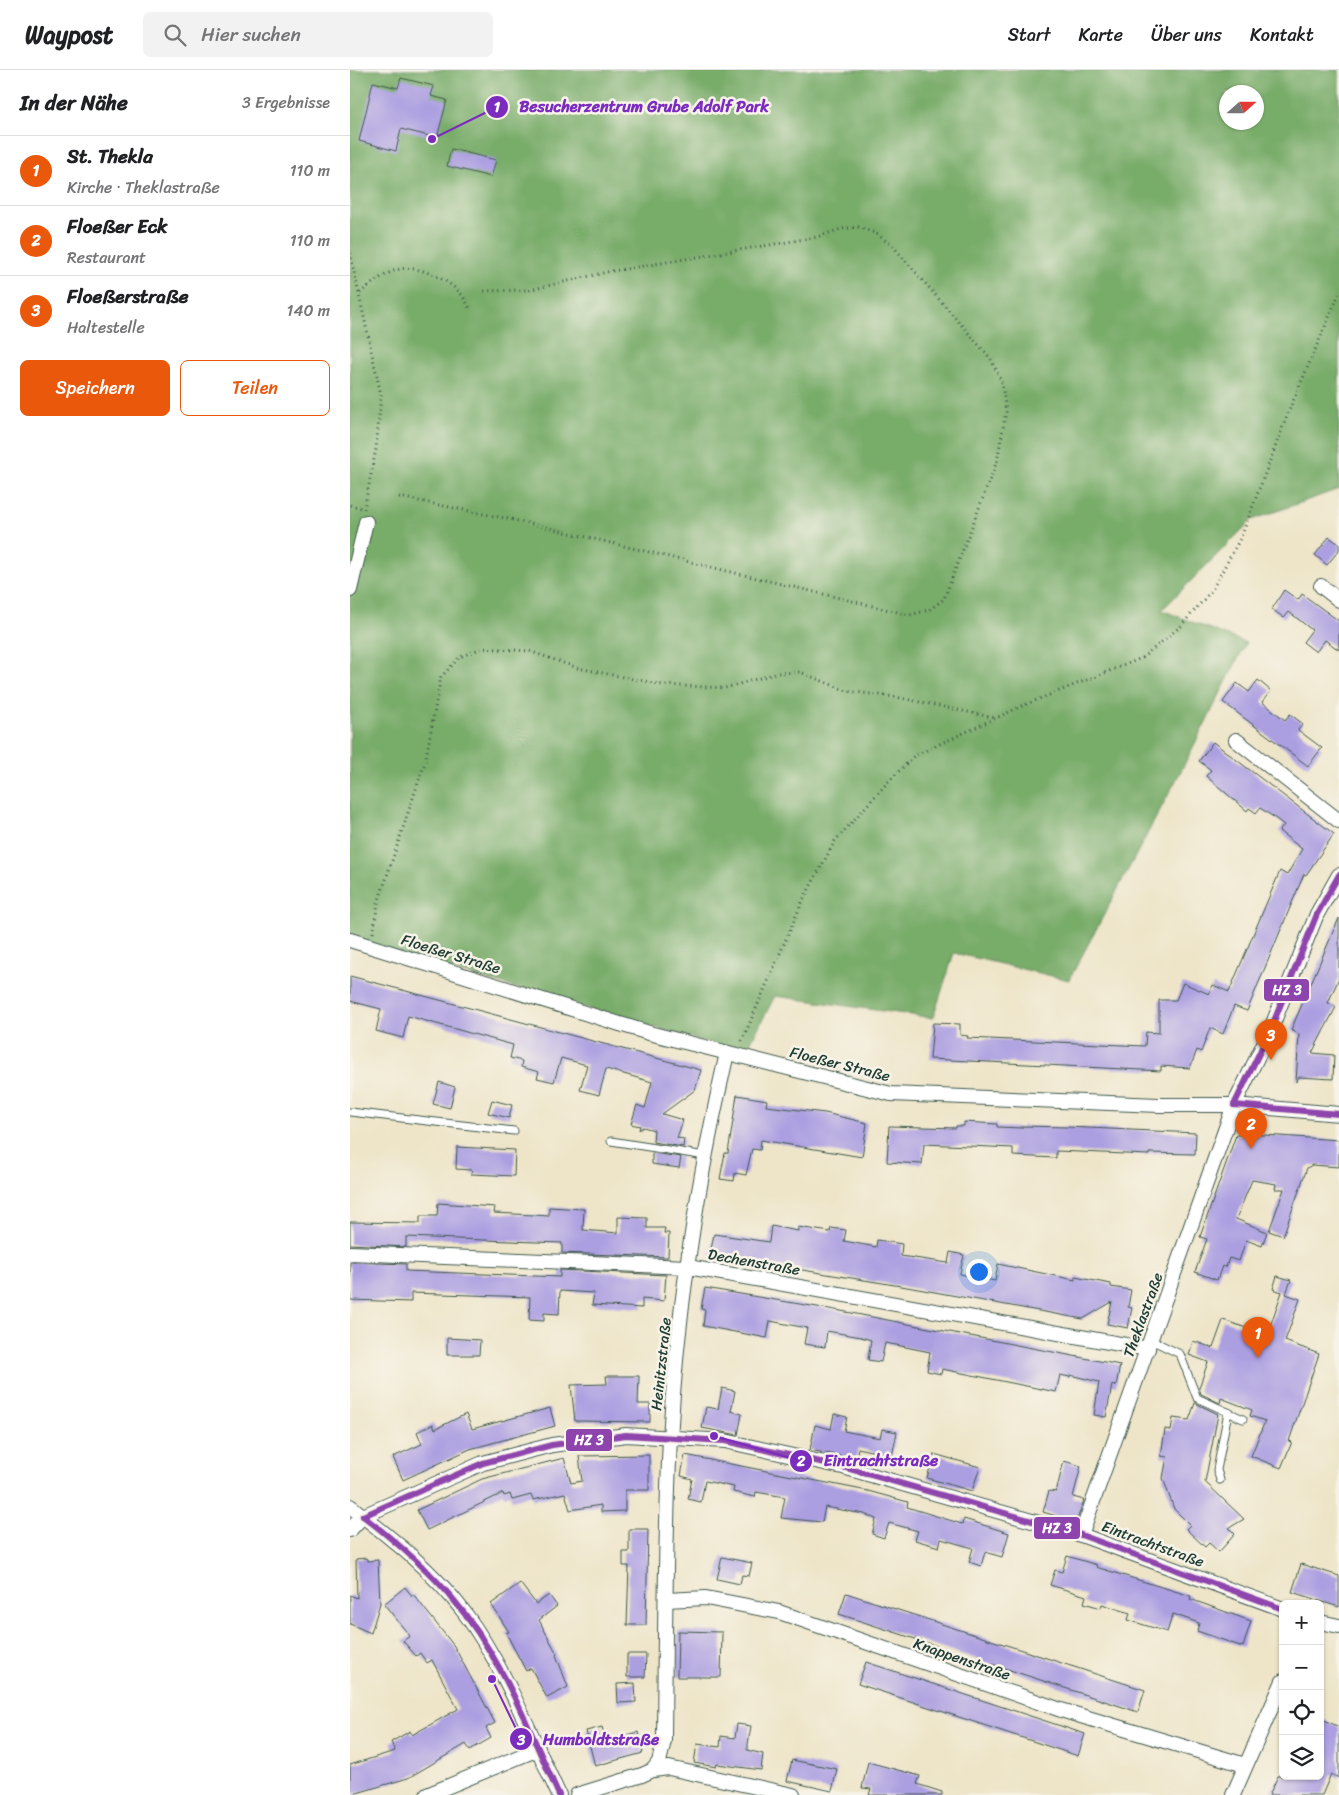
<!DOCTYPE html>
<html lang="de">
<head>
<meta charset="utf-8">
<style>
  :root { --surface:#fff; --page:#f2f2f2; --text:#202124; --muted:#757577; --line:#e0e0e0; --accent:#ea580c }
  body { margin:0; font-family:Sriracha,sans-serif; background:var(--page); color:var(--text) }
  .controls { position:absolute; right:15px; bottom:15px; display:grid; overflow:hidden; border-radius:8px; box-shadow:0 1px 4px #0004 }
  .controls button { width:45px; height:45px; display:grid; place-items:center; padding:0; border:0; border-bottom:1px solid var(--line); background:var(--surface); color:var(--text); font:25px sans-serif }
  .compass { position:absolute; left:869px; top:15px; width:45px; height:45px; border-radius:50%; background:var(--surface); box-shadow:0 1px 4px #0004; rotate:69deg }
  .you { position:absolute; left:628px; top:1201px; width:18px; height:18px; margin:-12px; border:4px solid #fff; border-radius:50%; background:#1a73e8; box-shadow:0 0 0 8px #1a73e833 }
  .badge { display:grid; place-items:center; width:32px; height:32px; border-radius:50%; background:var(--accent); color:#fff; font-size:16px; font-weight:700 }
  .pin { position:absolute; translate:-50% -41px; filter:drop-shadow(0 1px 2px #0008) }
  .pin::after { content:''; position:absolute; top:26px; width:18px; height:15px; background:inherit; clip-path:polygon(0 0,100% 0,50% 100%) }
  .list { margin:0; padding:0; list-style:none }
  h2 { display:flex; justify-content:space-between; align-items:center; height:65px; margin:0; padding:0 20px; font-size:21px }
  h2 small { font-size:16px; font-weight:400; color:var(--muted) }
  .list li { display:grid; grid-template-columns:32px 1fr auto; gap:15px; align-items:center; box-sizing:border-box; height:70px; padding:0 20px; border-top:1px solid var(--line) }
  .list b { display:block; font-size:19px; white-space:nowrap }
  .list p { margin:0; font-size:16px; white-space:nowrap; color:var(--muted) }
  .list em { font-size:16px; font-style:normal; color:var(--muted) }
  .actions { display:flex; gap:10px; padding:15px 20px }
  .actions a { flex:1; padding:11px 0; border:1px solid var(--accent); border-radius:8px; text-align:center; font-size:18px; color:var(--accent) }
  .actions .main { background:var(--accent); color:#fff }
  .icon { flex:none; width:28px; height:28px; fill:none; stroke:currentColor; stroke-width:2; stroke-linecap:round; stroke-linejoin:round }
  .map { position:relative; flex:none; width:989px; height:1725px; overflow:hidden }
  header { display:flex; align-items:center; gap:30px; box-sizing:border-box; height:70px; padding:0 25px; background:var(--surface); border-bottom:1px solid var(--line) }
  header strong { font-size:24px }
  nav { display:flex; gap:28px; margin-inline-start:auto; font-size:18px }
  .search { width:350px; height:45px; background:var(--page); display:flex; align-items:center; gap:12px; box-sizing:border-box; padding:0 18px; border-radius:8px; color:var(--muted); font-size:19px }
  main { display:flex }
  aside { flex:1; background:var(--surface) }
  .map>svg:first-child { display:block }
  .forest { fill:#78ac69; stroke:#4c744e; fill-rule:evenodd }
  .building { fill:#ab9ee1 }
  .lines { fill:none; stroke-linecap:round; stroke-linejoin:round }
  .lane-casing { stroke:#3e564a; stroke-width:9 }
  .street-casing { stroke:#3e564a; stroke-width:16 }
  .path { stroke:#3e564a; stroke-width:3; stroke-dasharray:1 4; stroke-linecap:butt }
  .lane { stroke:#fff; stroke-width:7 }
  .street { stroke:#fff; stroke-width:14 }
  .bus-1-casing { stroke:#f7f3e8; stroke-width:10 }
  .bus-1 { stroke:#8e44ad; stroke-width:6 }
  .labels { text-anchor:middle; stroke-width:5; stroke-linejoin:round; paint-order:stroke }
  .street-label { font-size:15px; fill:#1f3d34; stroke:#f7f3e8 }
  .leader { fill:none; stroke:#7b2cbf; stroke-width:2 }
  .callout-dot { fill:#7b2cbf; stroke:#f7f3e8; stroke-width:2 }
  .mark-label { font-size:15px; text-anchor:middle; font-weight:bold; fill:#fff }
  .callout-label { font-size:16px; text-anchor:middle; font-weight:bold; fill:#7b2cbf; stroke:#f7f3e8; stroke-width:5; stroke-linejoin:round; paint-order:stroke }
  .line-badge { stroke:#f7f3e8; stroke-width:2 }
  .badge-label { font-size:14px; text-anchor:middle; font-weight:bold; fill:#fff }
</style>
</head>
<body>
<header>
<strong>Waypost</strong>
<div class="search"><svg class="icon" aria-label="search" viewBox="0 0 24 24"><circle cx="10" cy="10" r="6"/><path d="M15 15l6 6"/></svg>Hier suchen</div>
<nav><a>Start</a><a>Karte</a><a>Über uns</a><a>Kontakt</a></nav>
</header>
<main>
<aside>
<h2>In der Nähe<small>3 Ergebnisse</small></h2>
<ul class="list">
<li><span class="badge">1</span><div><b>St. Thekla</b><p>Kirche · Theklastraße</p></div><em>110 m</em></li>
<li><span class="badge">2</span><div><b>Floeßer Eck</b><p>Restaurant</p></div><em>110 m</em></li>
<li><span class="badge">3</span><div><b>Floeßerstraße</b><p>Haltestelle</p></div><em>140 m</em></li>
</ul>
<div class="actions"><a class="main">Speichern</a><a>Teilen</a></div>
</aside>
<div class="map">
<svg width="989" height="1725" viewBox="0 0 989 1725">
  <rect width="100%" height="100%" fill="#f7f3e8"/>
  <filter id="ink" filterUnits="userSpaceOnUse"><feTurbulence type="fractalNoise" baseFrequency=".02" numOctaves="2"/><feDisplacementMap in="SourceGraphic" scale="10" xChannelSelector="R" yChannelSelector="G"/><feConvolveMatrix kernelMatrix="1 2 1 2 8 2 1 2 1" color-interpolation-filters="sRGB"/></filter>
  <filter id="wash" filterUnits="userSpaceOnUse"><feTurbulence type="fractalNoise" baseFrequency=".0096" numOctaves="4" result="noise"/><feDisplacementMap in="SourceGraphic" scale="20" xChannelSelector="R" yChannelSelector="G"/><feGaussianBlur stdDeviation="1.12" result="paint"/><feColorMatrix in="noise" values="0 0 0 0 0 0 0 0 0 0 0 0 0 0 0 0 0 1.4 0 .05"/><feComposite in="paint" operator="in"/></filter>
  <g filter="url(#wash)">
    <rect width="100%" height="100%" fill="#eee5c9"/>
    <path class="forest" d="M0,0H989V419L902,450L812,540L896,573L832,699L719,910L604,883L583,948L425,926L395,983L5,872L0,864ZM876,22H906V52H876Z"/>
    <g id="blocks">
      <g class="building">
        <polygon points="51,8 84,16 81,26 97,30 87,68 51,59 46,81 9,71 23,12 48,18"/>
        <polygon points="101,79 146,90 141,107 97,96"/>
        <polygon points="979,467 989,474 989,480 977,495 965,485"/>
        <polygon points="934,520 948,530 952,524 989,551 989,580 975,570 966,582 953,572 962,560 939,542 934,548 922,539"/>
        <polygon points="908,610 921,621 912,632 935,650 940,644 953,654 948,660 972,678 958,696 873,632 887,613 899,622"/>
        <polygon points="863,672 984,764 956,805 954,804 897,941 884,936 873,964 860,958 851,982 847,980 840,998 811,996 811,1001 580,989 583,953 610,954 610,965 618,966 617,968 795,976 796,962 809,963 809,930 826,930 833,913 859,924 863,915 879,922 930,801 937,805 952,779 929,761 934,755 922,746 910,738 906,743 899,738 897,741 856,706 861,700 849,691"/>
        <polygon points="989,848 989,908 978,933 986,937 962,983 984,985 983,1009 949,1007 946,1012 949,964 941,960"/>
        <polygon points="0,906 351,1000 345,1020 312,1044 333,1050 327,1068 334,1069 333,1077 303,1072 304,1060 293,1057 289,1060 290,1056 281,1054 287,1035 295,1038 302,1012 256,999 249,1025 230,1020 237,995 211,988 204,1012 187,1008 189,1002 171,997 172,991 160,988 163,975 58,946 53,968 26,961 31,939 0,931"/>
        <polygon points="89,1012 105,1017 100,1038 83,1034"/>
        <polygon points="387,1025 417,1030 416,1036 475,1043 517,1053 512,1087 411,1070 410,1080 402,1079 396,1105 385,1103 384,1111 370,1109 375,1083 378,1083"/>
        <polygon points="142,1030 162,1035 159,1048 138,1043"/>
        <polygon points="614,1052 647,1054 647,1057 672,1058 672,1056 717,1057 846,1063 845,1084 799,1083 799,1085 706,1081 706,1088 663,1086 663,1078 574,1074 572,1094 537,1092 539,1056 606,1058 606,1056 614,1056"/>
        <polygon points="899,1064 989,1070 989,1097 962,1095 957,1098 933,1166 919,1161 934,1119 925,1119 926,1114 902,1110 886,1149 917,1162 912,1176 896,1170 889,1191 879,1188 876,1197 872,1196 867,1210 845,1202 857,1169 850,1167 886,1065"/>
        <polygon points="107,1077 165,1080 164,1106 121,1104 122,1100 106,1099"/>
        <polygon points="302,1083 331,1087 329,1098 302,1094"/>
        <polygon points="88,1133 145,1137 144,1143 184,1145 199,1146 199,1137 234,1139 233,1160 268,1163 268,1147 297,1148 297,1158 315,1158 314,1163 319,1163 318,1187 212,1183 212,1173 56,1167 56,1177 0,1174 0,1152 70,1153 70,1146 87,1146"/>
        <polygon points="421,1156 448,1161 448,1157 480,1162 481,1158 496,1160 494,1171 526,1177 527,1170 552,1174 551,1186 598,1193 600,1182 614,1185 610,1204 645,1211 648,1194 725,1210 725,1207 761,1214 761,1217 781,1220 778,1237 782,1238 778,1258 757,1254 762,1232 733,1249 557,1217 360,1185 364,1164 419,1172"/>
        <polygon points="0,1192 56,1194 56,1201 210,1207 210,1200 316,1205 314,1231 292,1229 292,1238 242,1235 244,1223 210,1221 209,1244 194,1243 194,1251 179,1250 180,1227 61,1223 61,1232 0,1230"/>
        <polygon points="927,1206 941,1210 936,1224 950,1229 935,1271 969,1284 939,1371 942,1372 931,1398 901,1386 915,1351 900,1346 902,1340 871,1328 870,1333 851,1324 849,1318 858,1292 839,1285 843,1271 863,1278 873,1250 917,1265 932,1222 923,1219"/>
        <polygon points="355,1218 491,1241 770,1295 766,1316 762,1315 756,1347 744,1345 749,1312 720,1305 720,1307 710,1305 706,1322 592,1299 591,1304 577,1301 580,1282 546,1275 535,1273 531,1292 518,1290 521,1270 511,1267 477,1261 475,1277 454,1274 457,1258 441,1255 420,1251 417,1268 353,1256 355,1240 351,1239"/>
        <polygon points="97,1268 130,1270 129,1285 97,1285"/>
        <polygon points="256,1306 289,1306 288,1334 300,1334 300,1352 225,1351 221,1315 257,1314"/>
        <polygon points="372,1318 385,1321 381,1341 392,1344 388,1365 352,1358 356,1337 368,1339"/>
        <polygon points="845,1333 868,1344 855,1412 894,1449 879,1458 885,1464 869,1482 859,1473 855,1477 836,1459 840,1455 824,1439 813,1408 817,1387 811,1386 815,1359 821,1360 823,1348 839,1350"/>
        <polygon points="200,1338 205,1356 120,1379 53,1410 43,1387 72,1374 67,1362 83,1354 85,1359 116,1344 122,1359"/>
        <polygon points="484,1344 497,1347 494,1361 530,1368 532,1359 547,1362 542,1386 508,1378 506,1389 460,1380 465,1355 481,1359"/>
        <polygon points="584,1384 630,1397 622,1421 577,1408"/>
        <polygon points="299,1385 299,1420 275,1420 275,1441 251,1442 251,1435 220,1440 215,1423 183,1430 181,1425 162,1430 160,1424 154,1426 153,1423 77,1460 67,1440 132,1409 214,1388 221,1413 232,1411 229,1386"/>
        <polygon points="335,1385 518,1421 558,1432 557,1437 612,1454 614,1449 659,1463 652,1487 635,1482 631,1496 619,1492 623,1478 591,1469 589,1477 565,1470 568,1461 539,1453 534,1468 522,1464 526,1449 514,1444 475,1437 472,1452 431,1448 435,1427 406,1422 405,1427 383,1422 384,1417 355,1411 351,1432 338,1429 342,1409 331,1406"/>
        <polygon points="714,1391 731,1396 723,1427 734,1430 726,1452 693,1442 699,1421 706,1422"/>
        <polygon points="279,1459 298,1459 296,1555 277,1555 279,1496 273,1496 273,1482 279,1482"/>
        <polygon points="717,1486 747,1495 746,1497 841,1526 840,1529 901,1551 893,1577 847,1561 849,1553 823,1544 817,1562 778,1550 780,1543 752,1534 751,1538 734,1533 736,1526 700,1515 705,1500 712,1502"/>
        <polygon points="372,1487 402,1493 399,1506 392,1505 390,1514 367,1509"/>
        <polygon points="16,1488 18,1491 28,1490 30,1533 21,1563 0,1554 0,1525 7,1528 6,1489"/>
        <polygon points="951,1494 989,1506 989,1537 942,1522"/>
        <polygon points="170,1513 186,1534 199,1525 207,1536 189,1550 207,1584 206,1585 218,1617 197,1628 181,1598 176,1601 156,1563 159,1562 141,1534"/>
        <polygon points="55,1517 62,1526 63,1524 104,1576 145,1653 136,1658 141,1668 120,1680 116,1674 58,1708 0,1725 0,1695 45,1681 41,1672 60,1661 62,1665 108,1639 82,1590 77,1593 70,1583 66,1586 53,1571 60,1566 34,1534"/>
        <polygon points="496,1523 795,1620 788,1642 489,1544"/>
        <polygon points="328,1561 372,1562 371,1607 327,1607"/>
        <polygon points="277,1584 296,1584 295,1607 277,1607"/>
        <polygon points="516,1592 735,1664 728,1686 508,1614"/>
        <polygon points="285,1613 286,1632 268,1633 267,1614"/>
        <polygon points="970,1648 989,1657 989,1708 981,1704 972,1725 919,1725 928,1706 970,1706"/>
        <polygon points="387,1654 401,1656 397,1680 413,1684 411,1700 367,1694 366,1697 344,1693 347,1674 370,1677 371,1666 385,1668"/>
        <polygon points="252,1657 256,1670 288,1662 293,1683 245,1696 236,1661"/>
        <polygon points="442,1690 487,1699 482,1721 437,1711"/>
        <polygon points="518,1692 570,1706 567,1714 592,1722 592,1725 519,1725 521,1719 512,1718"/>
      </g>
    </g>
  </g>
  <g filter="url(#ink)">
    <use href="#blocks" fill-opacity="0" stroke="#3e564a" stroke-width="1"/>
    <g class="lines">
      <defs>
        <g id="lane">
          <polyline points="0,1042 164,1061"/>
          <polyline points="261,1071 356,1086"/>
          <polyline points="801,1270 830,1284 847,1328 893,1349"/>
          <polyline points="870,1410 867,1400 878,1342"/>
        </g>
        <g id="street">
          <polyline points="971,516 989,530"/>
          <polyline points="0,520 16,452"/>
          <polyline points="886,670 989,751"/>
          <polyline points="0,870 299,963 541,1024 809,1035 884,1035 989,1044"/>
          <polyline points="0,1183 338,1197 798,1279"/>
          <path d="M0,1436C40,1467 83,1501 114,1542C155,1597 180,1664 209,1725"/>
          <polyline points="0,1460 13,1446 133,1393 202,1375 276,1365 375,1371 493,1397 731,1465 933,1539"/>
          <polyline points="731,1465 884,1035 920,961 967,844 989,805"/>
          <polyline points="316,1530 356,1528 429,1542 711,1640 895,1695"/>
          <polyline points="970,1552 989,1556"/>
          <path d="M303,1700L309,1692L314,1671C315,1571 315,1469 320,1369C327,1240 348,1109 377,983"/>
          <polyline points="77,1725 188,1679"/>
          <polyline points="227,1725 292,1705 303,1700 319,1698 443,1725"/>
          <polyline points="883,1725 933,1611"/>
        </g>
      </defs>
      <use href="#lane" class="lane-casing"/>
      <use href="#street" class="street-casing"/>
      <g class="path">
        <polyline points="0,183 31,325 26,379 14,439"/>
        <path d="M10,223C21,214 36,202 50,199C69,195 99,210 111,224C115,229 118,235 121,241"/>
        <polyline points="49,427 174,452 560,545 579,540 594,529 647,391 656,342 652,313 641,289 542,175 525,163 508,157 491,159 467,167 257,202 179,220 132,221"/>
        <polyline points="0,435 11,438"/>
        <polyline points="23,863 28,833 75,692 91,607 110,587 132,578 179,581 228,598 313,615 375,618 427,603 450,602 497,621 546,627 646,648"/>
        <polyline points="392,971 453,830 485,771 536,714 564,686 674,635 792,588 831,556 862,520 891,467 940,338 989,224"/>
      </g>
      <use href="#lane" class="lane"/>
      <use href="#street" class="street"/>
      <defs>
        <g id="bus-1">
          <polyline points="884,1035 920,961 967,844 989,805"/>
          <polyline points="884,1035 989,1044"/>
          <polyline points="13,1446 133,1393 202,1375 276,1365 375,1371 493,1397 731,1465 933,1539"/>
          <path d="M13,1446C45,1471 76,1497 102,1528C151,1585 178,1658 209,1725"/>
        </g>
      </defs>
      <use href="#bus-1" class="bus-1-casing"/>
      <use href="#bus-1" class="bus-1"/>
    </g>
  </g>
  <g class="labels">
    <g class="street-label">
      <text transform="translate(101 884) rotate(17)" y="5">Floeßer Straße</text>
      <text transform="translate(490 994) rotate(14)" y="5">Floeßer Straße</text>
      <text transform="translate(404 1192) rotate(10)" y="5">Dechenstraße</text>
      <text transform="translate(793 1245) rotate(-70)" y="5">Theklastraße</text>
      <text transform="translate(311 1294) rotate(-84)" y="5">Heinitzstraße</text>
      <text transform="translate(803 1474) rotate(20)" y="5">Eintrachtstraße</text>
      <text transform="translate(612 1589) rotate(19)" y="5">Knappenstraße</text>
    </g>
  </g>
  <path class="leader" d="M82 69L147 37M364 1366L451 1391M142 1609L171 1669"/>
  <g class="callout-dot">
    <circle cx="82" cy="69" r="5"/>
    <circle cx="364" cy="1366" r="5"/>
    <circle cx="142" cy="1609" r="5"/>
    <circle cx="147" cy="37" r="12"/>
    <circle cx="451" cy="1391" r="12"/>
    <circle cx="171" cy="1669" r="12"/>
  </g>
  <g class="mark-label">
    <text x="147" y="42">1</text>
    <text x="451" y="1396">2</text>
    <text x="171" y="1675">3</text>
  </g>
  <g class="callout-label">
    <text x="294" y="42">Besucherzentrum Grube Adolf Park</text>
    <text x="531" y="1396">Eintrachtstraße</text>
    <text x="251" y="1675">Humboldtstraße</text>
  </g>
  <g class="line-badge">
    <rect x="913" y="908" width="47" height="24" rx="5" fill="#8e44ad"/>
    <rect x="215" y="1358" width="48" height="24" rx="5" fill="#8e44ad"/>
    <rect x="683" y="1446" width="48" height="24" rx="5" fill="#8e44ad"/>
  </g>
  <g class="badge-label">
    <text x="937" y="925">HZ 3</text>
    <text x="239" y="1375">HZ 3</text>
    <text x="707" y="1463">HZ 3</text>
  </g>
</svg>
<div class="controls">
<button>+</button>
<button>−</button>
<button><svg class="icon" aria-label="locate" viewBox="0 0 24 24"><circle cx="12" cy="12" r="6"/><path d="M12 2v4M12 18v4M2 12h4M18 12h4"/></svg></button>
<button><svg class="icon" aria-label="layers" viewBox="0 0 24 24"><path d="M12 4l9 5-9 5-9-5zM3 14l9 5 9-5"/></svg></button>
</div>
<svg class="compass" viewBox="-18 -18 36 36"><path d="M0-13l5 13h-10z" fill="#e53935"/><path d="M0 13l5-13h-10z" fill="#757577"/></svg>
<div class="you"></div>
<div class="pin badge" style="left:908px;top:1288px">1</div>
<div class="pin badge" style="left:901px;top:1079px">2</div>
<div class="pin badge" style="left:921px;top:990px">3</div>
</div>
</main>
</body>
</html>
